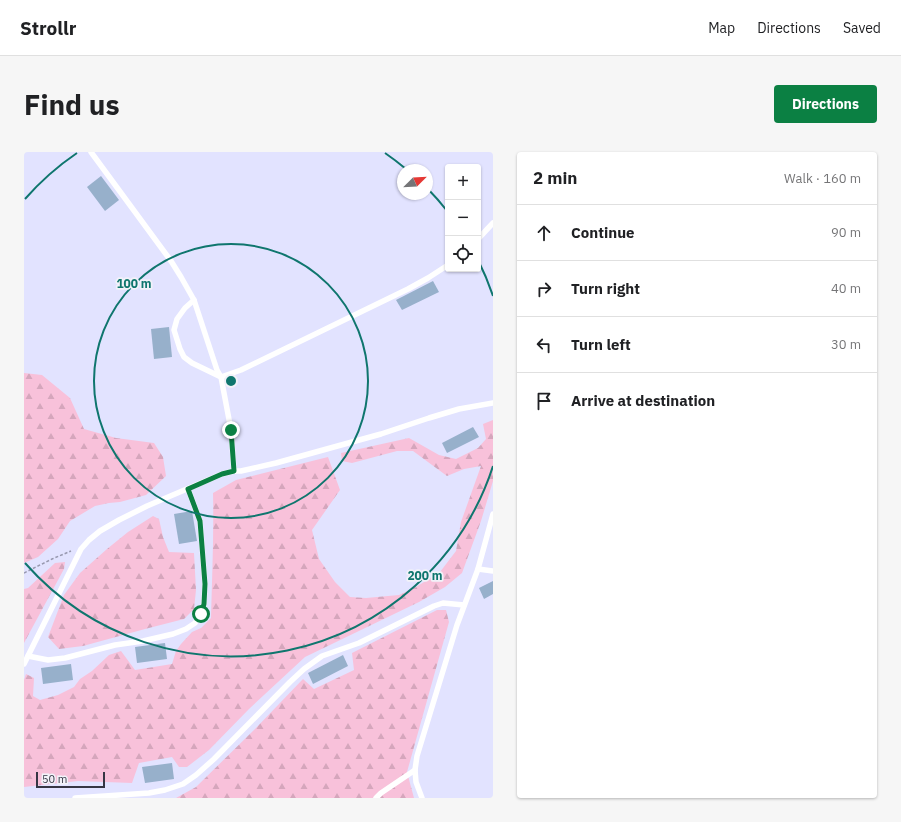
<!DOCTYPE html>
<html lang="en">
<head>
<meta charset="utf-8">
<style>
  :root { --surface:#fff; --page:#f6f6f6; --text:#202124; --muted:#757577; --line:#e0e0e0; --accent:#0b8043 }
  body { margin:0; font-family:"IBM Plex Sans",sans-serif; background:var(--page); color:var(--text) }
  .controls { position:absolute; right:12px; top:12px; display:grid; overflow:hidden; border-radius:4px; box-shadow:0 1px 3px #0004 }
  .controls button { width:36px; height:36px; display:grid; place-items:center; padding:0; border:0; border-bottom:1px solid var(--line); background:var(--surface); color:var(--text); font:20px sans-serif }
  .compass { position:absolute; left:373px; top:12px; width:36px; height:36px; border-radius:50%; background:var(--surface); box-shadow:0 1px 3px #0004; rotate:66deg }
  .scale { position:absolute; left:12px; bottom:10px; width:69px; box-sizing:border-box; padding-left:4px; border:2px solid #363644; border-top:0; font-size:11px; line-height:14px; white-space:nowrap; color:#363644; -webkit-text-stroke:3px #f2f2f9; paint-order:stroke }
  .stop { position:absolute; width:12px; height:12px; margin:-9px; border:3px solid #0b8043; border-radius:50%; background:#fff }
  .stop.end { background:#0b8043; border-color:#fff; box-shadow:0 1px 4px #0008 }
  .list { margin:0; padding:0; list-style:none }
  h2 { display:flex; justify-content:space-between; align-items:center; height:52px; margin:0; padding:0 16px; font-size:17px }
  h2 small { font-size:13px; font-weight:400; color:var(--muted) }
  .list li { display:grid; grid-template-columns:26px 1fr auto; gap:12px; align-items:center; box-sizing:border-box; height:56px; padding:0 16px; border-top:1px solid var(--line) }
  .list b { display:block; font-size:15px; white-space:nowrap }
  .list em { font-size:13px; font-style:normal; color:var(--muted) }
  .icon { flex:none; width:22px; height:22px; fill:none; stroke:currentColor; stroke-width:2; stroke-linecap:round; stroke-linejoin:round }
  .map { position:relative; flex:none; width:469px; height:646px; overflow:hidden; border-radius:4px }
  header { display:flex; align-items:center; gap:24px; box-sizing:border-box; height:56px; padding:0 20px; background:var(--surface); border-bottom:1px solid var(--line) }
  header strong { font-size:19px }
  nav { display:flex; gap:22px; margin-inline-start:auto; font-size:14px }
  .intro { display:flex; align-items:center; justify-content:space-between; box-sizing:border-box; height:96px; padding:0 24px }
  h1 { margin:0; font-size:28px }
  .button { padding:10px 18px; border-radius:4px; background:var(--accent); color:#fff; font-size:14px; font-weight:700 }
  main { display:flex; gap:24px; padding:0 24px }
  aside { flex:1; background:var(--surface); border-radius:4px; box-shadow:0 1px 3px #0004 }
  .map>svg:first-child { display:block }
  .forest { fill:url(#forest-firs) }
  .building { fill:#97b0cb }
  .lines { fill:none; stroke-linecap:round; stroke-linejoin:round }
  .path { stroke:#9899af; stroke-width:1.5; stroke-dasharray:3 2; stroke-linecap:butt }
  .lane { stroke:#fff; stroke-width:5.5 }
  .route { stroke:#0b8043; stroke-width:5 }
  .ring { fill:none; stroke:#0f766e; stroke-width:2 }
  .centre { fill:#0f766e; stroke:#f2f2f9; stroke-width:2 }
  .ring-label { font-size:12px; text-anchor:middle; font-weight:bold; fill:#0f766e; stroke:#f2f2f9; stroke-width:3.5; stroke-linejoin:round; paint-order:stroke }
</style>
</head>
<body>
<header>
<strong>Strollr</strong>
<nav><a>Map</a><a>Directions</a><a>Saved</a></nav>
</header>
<div class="intro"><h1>Find us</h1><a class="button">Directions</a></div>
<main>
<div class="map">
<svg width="469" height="646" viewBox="0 0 469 646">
  <defs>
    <pattern id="forest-firs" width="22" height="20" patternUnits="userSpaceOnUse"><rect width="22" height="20" fill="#f8c1da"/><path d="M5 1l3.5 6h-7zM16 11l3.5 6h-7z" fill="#d5a6bc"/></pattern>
  </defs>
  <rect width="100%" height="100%" fill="#e2e3ff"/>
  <g class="forest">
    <polygon points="0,221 18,223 46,246 60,277 92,286 130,291 139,305 142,324 122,343 96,350 85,351 71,354 46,369 34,387 14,405 0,411"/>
    <path d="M469,268V329L457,369L438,421L421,435L395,450L281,505L225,557L185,598L163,615H155L148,605L115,611L108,631L54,629L0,635V528L2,522L10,526L9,544L16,548L34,543L50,535L56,527L68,519L85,503L97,499L111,518L148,512L152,499L157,492L168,480L177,476L187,466C188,425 190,383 189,341L212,328L304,305L316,338L288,378L295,407L311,430L326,445L342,446L375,443L392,435L416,420L432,399L437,370L457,314L440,317L423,324L389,299H373L328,311L318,309L317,301L385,286L415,303L432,307L454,296L462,287L459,272Z"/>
    <polygon points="129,364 135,367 139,385 145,400 170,401 172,438 170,457 160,467 121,477 59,494 35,497 24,485 40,443 56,421 83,397 104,380"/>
    <polygon points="41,410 40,417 0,491 0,437 4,436 31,411"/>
    <polygon points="413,458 422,458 425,470 383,620 390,646 152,646 172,635 231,577 279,527 290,537 330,518 328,501"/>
  </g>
  <g class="building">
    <polygon points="77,24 95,48 81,59 63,35"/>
    <polygon points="409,129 415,140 378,158 372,148"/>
    <polygon points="145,175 148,205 130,207 127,177"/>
    <polygon points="449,275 455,285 423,301 418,291"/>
    <polygon points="168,359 173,389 155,392 150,362"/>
    <polygon points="469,429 469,442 460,447 455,436"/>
    <polygon points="141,491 143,507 113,511 111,495"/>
    <polygon points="319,503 324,514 289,532 284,521"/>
    <polygon points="47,512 49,528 19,532 17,516"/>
    <polygon points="148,611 150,627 121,631 118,615"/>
  </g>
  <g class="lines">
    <polyline class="path" points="0,421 28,407 47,399"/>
    <g class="lane">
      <polyline points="67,0 147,109 157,125 170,148 193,218 197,225 207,278 210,319"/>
      <polyline points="454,87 469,71"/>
      <polyline points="170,148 161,156 153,167 150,178 156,197 160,205 168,211 197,225 217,218 384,137 404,126 424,113"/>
      <polyline points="454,417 469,419"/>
      <polyline points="4,504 24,508 41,506 91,493 119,489 149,482 162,477 171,471 177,462 180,452 181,432 176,369 164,337"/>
      <polyline points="0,512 57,397 65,388 76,379 95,368 123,354 198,322 210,319 217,319 252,311 357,282 405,266 435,257 469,251"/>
      <polyline points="51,646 125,641 141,638 159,632 172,623 190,607 266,530 280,517 298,504 335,491 410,454 419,451 440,453"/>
      <polyline points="352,646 357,641 391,618"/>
      <polyline points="398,646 392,630 391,618 393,604 433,473 454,417 469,362"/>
    </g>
  </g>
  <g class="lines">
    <polyline class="route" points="177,462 180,452 181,432 176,369 164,337 198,322 210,319 207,278"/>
  </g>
  <g class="ring">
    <circle cx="207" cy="229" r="137"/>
    <path d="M469 314A275 275 0 0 1 1 411M1 47A275 275 0 0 1 53 1M361 1A275 275 0 0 1 382 17M403 36A275 275 0 0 1 424 60M454 108A275 275 0 0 1 469 144"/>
  </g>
  <circle cx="207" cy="229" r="6" class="centre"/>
  <g class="ring-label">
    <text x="110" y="136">100 m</text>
    <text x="401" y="428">200 m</text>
  </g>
</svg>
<div class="controls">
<button>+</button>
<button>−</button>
<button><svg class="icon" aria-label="locate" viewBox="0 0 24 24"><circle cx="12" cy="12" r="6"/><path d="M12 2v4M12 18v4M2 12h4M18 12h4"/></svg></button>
</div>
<svg class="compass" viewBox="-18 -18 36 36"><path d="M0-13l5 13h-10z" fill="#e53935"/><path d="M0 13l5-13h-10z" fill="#757577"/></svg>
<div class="scale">50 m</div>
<div class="stop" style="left:177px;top:462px"></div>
<div class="stop end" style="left:207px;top:278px"></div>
</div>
<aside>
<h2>2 min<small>Walk · 160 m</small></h2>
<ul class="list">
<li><svg class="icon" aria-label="ahead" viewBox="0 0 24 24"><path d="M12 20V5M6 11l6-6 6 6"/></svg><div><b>Continue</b></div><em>90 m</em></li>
<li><svg class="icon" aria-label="right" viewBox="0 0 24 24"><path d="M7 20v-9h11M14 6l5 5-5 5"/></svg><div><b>Turn right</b></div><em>40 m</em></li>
<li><svg class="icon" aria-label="left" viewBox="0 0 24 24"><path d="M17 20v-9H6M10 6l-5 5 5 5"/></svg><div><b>Turn left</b></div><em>30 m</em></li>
<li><svg class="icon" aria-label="arrive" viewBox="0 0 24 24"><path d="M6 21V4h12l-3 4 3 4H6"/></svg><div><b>Arrive at destination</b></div></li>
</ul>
</aside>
</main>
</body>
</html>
